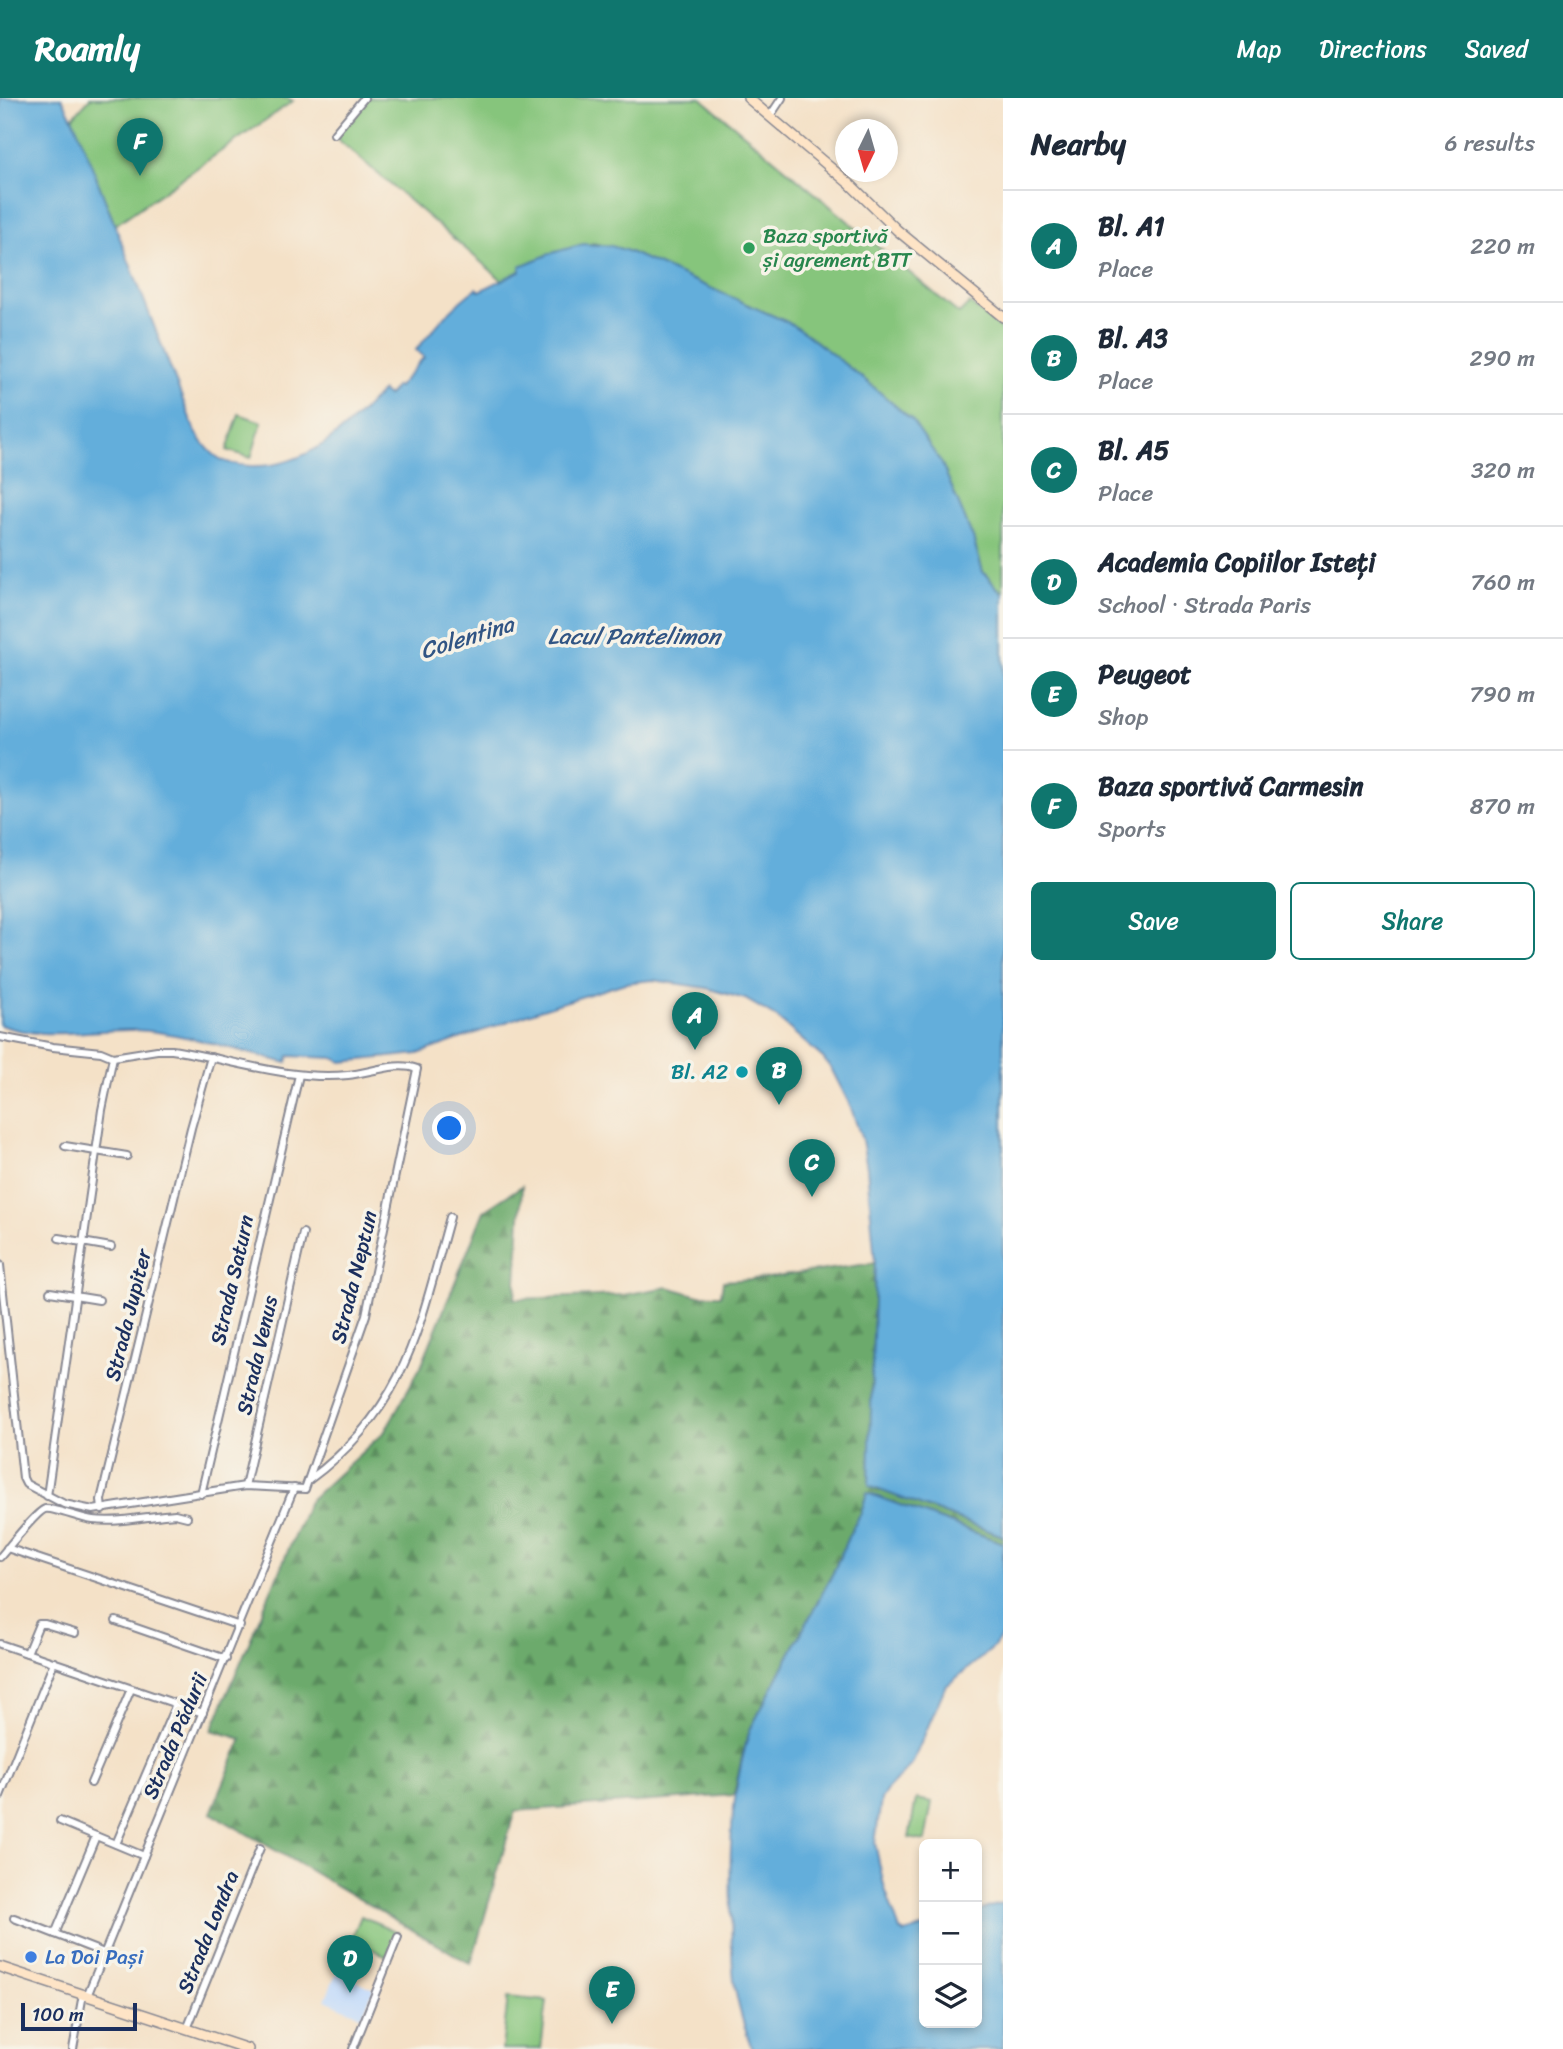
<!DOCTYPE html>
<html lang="en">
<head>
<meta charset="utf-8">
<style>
  :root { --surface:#fff; --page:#f6f6f7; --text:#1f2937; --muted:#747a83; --line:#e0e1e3; --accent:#0f766e }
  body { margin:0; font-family:Sriracha,sans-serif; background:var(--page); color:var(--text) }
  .controls { position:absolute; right:21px; bottom:21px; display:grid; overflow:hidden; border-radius:10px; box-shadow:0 4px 10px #0003 }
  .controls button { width:63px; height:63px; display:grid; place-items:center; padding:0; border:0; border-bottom:2px solid var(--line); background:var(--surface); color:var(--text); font:35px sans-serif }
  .compass { position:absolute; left:835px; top:21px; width:63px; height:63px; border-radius:50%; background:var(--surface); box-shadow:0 4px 10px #0003; rotate:185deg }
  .scale { position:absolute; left:21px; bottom:18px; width:116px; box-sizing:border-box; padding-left:7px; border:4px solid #1b2f5e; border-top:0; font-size:19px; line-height:24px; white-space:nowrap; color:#1b2f5e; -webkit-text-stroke:5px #f7f3e8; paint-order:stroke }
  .you { position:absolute; left:450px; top:1031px; width:24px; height:24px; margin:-18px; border:5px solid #fff; border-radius:50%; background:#1a73e8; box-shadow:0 0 0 10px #1a73e833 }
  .badge { display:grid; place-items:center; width:46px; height:46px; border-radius:50%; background:var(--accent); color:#fff; font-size:23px; font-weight:700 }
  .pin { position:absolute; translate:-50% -58px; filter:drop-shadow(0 2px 4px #0008) }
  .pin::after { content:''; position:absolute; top:37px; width:24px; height:21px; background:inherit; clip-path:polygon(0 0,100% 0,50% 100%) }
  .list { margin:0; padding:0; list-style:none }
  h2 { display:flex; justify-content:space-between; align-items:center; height:91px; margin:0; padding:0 28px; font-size:30px }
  h2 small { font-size:23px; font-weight:400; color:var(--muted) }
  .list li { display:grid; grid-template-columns:46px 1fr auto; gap:21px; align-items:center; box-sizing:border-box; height:112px; padding:0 28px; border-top:2px solid var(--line) }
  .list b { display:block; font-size:26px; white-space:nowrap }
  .list p { margin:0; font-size:23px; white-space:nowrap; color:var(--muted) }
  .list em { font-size:23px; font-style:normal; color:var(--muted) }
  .actions { display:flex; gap:14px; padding:21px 28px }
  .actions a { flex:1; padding:16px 0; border:2px solid var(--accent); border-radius:10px; text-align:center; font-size:24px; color:var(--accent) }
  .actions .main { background:var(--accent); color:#fff }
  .icon { flex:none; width:38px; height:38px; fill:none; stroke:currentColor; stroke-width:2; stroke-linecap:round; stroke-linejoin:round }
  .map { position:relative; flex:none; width:1003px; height:1951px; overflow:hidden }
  header { display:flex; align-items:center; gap:42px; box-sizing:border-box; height:98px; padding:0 35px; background:var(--accent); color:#fff }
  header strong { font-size:33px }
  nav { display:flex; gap:38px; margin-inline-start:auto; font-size:24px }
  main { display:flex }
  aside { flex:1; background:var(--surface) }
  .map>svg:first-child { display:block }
  .built { fill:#c7ddf9 }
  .forest { fill:url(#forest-firs); stroke:#446c65; stroke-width:2 }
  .green { fill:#86c57c; stroke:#507a6d; stroke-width:2 }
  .water { fill:#63aedb; stroke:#3f6e9c; stroke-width:2 }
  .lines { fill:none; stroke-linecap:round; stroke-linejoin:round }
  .street-casing { stroke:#888892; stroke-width:10 }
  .secondary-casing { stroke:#888892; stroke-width:12 }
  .street { stroke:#fff; stroke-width:6 }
  .secondary { stroke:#fee4c6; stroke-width:9 }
  .leisure-dot { fill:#2e9e5b; stroke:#f7f3e8; stroke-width:2.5 }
  .culture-dot { fill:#0f9aa8; stroke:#f7f3e8; stroke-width:2.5 }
  .shop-dot { fill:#3f7fe0; stroke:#f7f3e8; stroke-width:2.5 }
  .labels { text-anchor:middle; stroke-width:7; stroke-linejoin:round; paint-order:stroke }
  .leisure-label { font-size:21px; fill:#27864d; stroke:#f7f3e8; text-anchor:start }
  .culture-label { font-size:21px; fill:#0d838f; stroke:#f7f3e8; text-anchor:end }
  .street-label { font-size:21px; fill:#1b2f5e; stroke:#f7f3e8 }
  .shop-label { font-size:21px; fill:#366cbe; stroke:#f7f3e8; text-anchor:start }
  .water-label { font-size:23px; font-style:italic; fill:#315584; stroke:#f7f3e8 }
</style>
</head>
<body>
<header>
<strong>Roamly</strong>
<nav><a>Map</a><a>Directions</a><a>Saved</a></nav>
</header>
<main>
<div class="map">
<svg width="1003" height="1951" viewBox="0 0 1003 1951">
  <defs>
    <pattern id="forest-firs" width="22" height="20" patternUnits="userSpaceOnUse" patternTransform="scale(1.75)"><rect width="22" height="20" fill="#6caa6c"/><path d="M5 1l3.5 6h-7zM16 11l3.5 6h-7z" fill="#588b5c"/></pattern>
  </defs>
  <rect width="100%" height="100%" fill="#f7f3e8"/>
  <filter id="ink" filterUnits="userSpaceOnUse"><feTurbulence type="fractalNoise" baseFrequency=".0143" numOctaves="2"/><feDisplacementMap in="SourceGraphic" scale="14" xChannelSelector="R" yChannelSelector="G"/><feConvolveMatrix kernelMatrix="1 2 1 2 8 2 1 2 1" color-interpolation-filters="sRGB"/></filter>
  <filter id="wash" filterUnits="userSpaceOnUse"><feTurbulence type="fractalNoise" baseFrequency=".00686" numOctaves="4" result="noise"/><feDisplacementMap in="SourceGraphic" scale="28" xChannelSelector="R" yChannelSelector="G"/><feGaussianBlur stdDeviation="1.57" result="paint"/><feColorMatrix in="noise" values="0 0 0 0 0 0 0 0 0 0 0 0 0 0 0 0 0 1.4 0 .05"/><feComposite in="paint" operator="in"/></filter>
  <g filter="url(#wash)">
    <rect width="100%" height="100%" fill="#f4e1c7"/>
    <polygon class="built" points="337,1873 374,1891 362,1918 325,1902"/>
    <polygon class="forest" points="522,1088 515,1201 623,1197 668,1189 695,1197 721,1197 723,1183 768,1180 875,1165 869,1387 1003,1438 1003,1445 867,1395 861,1415 849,1437 833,1475 750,1632 742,1659 734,1697 515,1713 471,1866 211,1715 242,1641 212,1632 309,1403 385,1333 421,1268 484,1113"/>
    <g class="green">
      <polygon points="90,0 287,0 293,3 115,127 72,20"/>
      <polygon points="368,0 701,0 959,216 970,205 1003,233 1003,496 983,474 973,440 942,366 888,302 870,286 805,235 787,224 625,152 593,145 520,173 502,182 335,39"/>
      <polygon points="239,316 262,324 251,360 227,352"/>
      <polygon points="916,1701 932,1704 925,1743 909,1740"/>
      <polygon points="361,1818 398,1834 387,1858 351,1842"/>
      <polygon points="508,1899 547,1903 541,1951 502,1951"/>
    </g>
    <g class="water">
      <path d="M0,0H62L77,30L195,333C211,358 221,367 251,368C306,370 347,331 382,293L388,298L396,288L398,289L424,259L416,252C434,230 453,207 477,190L480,193L520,173V168L552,155L583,146L611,148L625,152L787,224L805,235L870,286L912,322L942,366L973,440L983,474L1003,496V1438L869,1388L875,1165L867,1070L862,1042L850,1007L832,972L823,960L776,919L745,901L706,890L653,882L625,885L539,912L418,956L342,964L333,960L289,958L287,965C239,954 183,934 134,932C88,931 44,943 0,927Z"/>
      <path d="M867,1395L1003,1445V1536L993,1550L945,1589L912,1666L886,1693L881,1702L875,1745L884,1788L900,1832L905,1835L924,1829V1925H977V1813L1003,1805V1951H752C745,1931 738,1910 735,1889C731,1864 732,1838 731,1813C729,1748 731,1695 750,1632L833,1475L849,1437L861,1415Z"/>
    </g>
  </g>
  <g filter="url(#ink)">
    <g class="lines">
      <defs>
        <g id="street">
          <polyline points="770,18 782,0"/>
          <polyline points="334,36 364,0"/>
          <polyline points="0,939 53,949 101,954 113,959"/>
          <polyline points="65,1048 127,1058"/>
          <polyline points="59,1140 111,1149"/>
          <path d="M0,1167L23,1380L26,1386L64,1406L93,1412L245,1388L305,1391L366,1217L417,971C397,963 370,975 348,977C289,983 230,961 172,952H157L113,959"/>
          <polyline points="50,1194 99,1202"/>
          <path d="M309,1382C407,1310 419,1229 450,1119"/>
          <polyline points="245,1388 303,1135"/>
          <polyline points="201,1396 299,977"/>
          <polyline points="47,1398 102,1012 113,959"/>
          <polyline points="102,1412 101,1402 191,1030 211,959"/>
          <polyline points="7,1450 240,1528"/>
          <path d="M0,1459C8,1450 36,1414 45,1411C52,1409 82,1421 93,1422C120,1425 148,1418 175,1416L187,1419"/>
          <polyline points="116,1523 226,1561"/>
          <polyline points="0,1546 203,1615"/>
          <polyline points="27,1555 39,1526 45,1526 75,1535"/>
          <polyline points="91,1685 131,1591"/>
          <polyline points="0,1698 54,1564"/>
          <polyline points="60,1723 144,1758"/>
          <polyline points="116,1746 176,1606"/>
          <polyline points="14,1820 104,1855"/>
          <polyline points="55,1836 96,1738"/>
          <polyline points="87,1898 294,1390"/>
          <polyline points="187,1931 260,1750"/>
          <polyline points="73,1951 83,1896"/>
          <polyline points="353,1951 398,1839"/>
        </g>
        <g id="secondary">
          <polyline points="748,0 851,87 897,132 1003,219"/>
          <polyline points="0,1869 248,1951"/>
        </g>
      </defs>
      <use href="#street" class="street-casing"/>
      <use href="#secondary" class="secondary-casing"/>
      <use href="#street" class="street"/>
      <use href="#secondary" class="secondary"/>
    </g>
  </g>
  <circle class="leisure-dot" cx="749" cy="150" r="7"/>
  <circle class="culture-dot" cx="742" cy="974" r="7"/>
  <circle class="shop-dot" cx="31" cy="1859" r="7"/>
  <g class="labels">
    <g class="leisure-label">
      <text x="763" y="145">Baza sportivă<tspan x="763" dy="24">și agrement BTT</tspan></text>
    </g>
    <g class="culture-label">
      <text x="728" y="981">Bl. A2</text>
    </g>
    <g class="street-label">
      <text transform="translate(354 1179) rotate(-76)" y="7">Strada Neptun</text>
      <text transform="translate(232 1182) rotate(-77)" y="7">Strada Saturn</text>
      <text transform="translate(128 1217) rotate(-76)" y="7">Strada Jupiter</text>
      <text transform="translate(257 1257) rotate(-77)" y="7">Strada Venus</text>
      <text transform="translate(175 1638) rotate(-67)" y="7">Strada Pădurii</text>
      <text transform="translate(208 1834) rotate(-68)" y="7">Strada Londra</text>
    </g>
    <g class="shop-label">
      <text x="45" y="1866">La Doi Pași</text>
    </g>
    <g class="water-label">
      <text x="634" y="546">Lacul Pantelimon</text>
      <text transform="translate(467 539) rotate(-17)" y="8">Colentina</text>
    </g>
  </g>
</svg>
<div class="controls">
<button>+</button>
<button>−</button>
<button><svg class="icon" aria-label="layers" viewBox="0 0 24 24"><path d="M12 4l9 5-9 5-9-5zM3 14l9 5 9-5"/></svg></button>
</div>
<svg class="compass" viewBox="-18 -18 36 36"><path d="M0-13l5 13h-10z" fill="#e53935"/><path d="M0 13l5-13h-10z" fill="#747a83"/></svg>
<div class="scale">100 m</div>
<div class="you"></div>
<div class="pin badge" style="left:695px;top:952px">A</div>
<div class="pin badge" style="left:779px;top:1007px">B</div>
<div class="pin badge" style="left:812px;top:1099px">C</div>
<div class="pin badge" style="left:350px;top:1895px">D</div>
<div class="pin badge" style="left:612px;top:1926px">E</div>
<div class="pin badge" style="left:140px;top:78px">F</div>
</div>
<aside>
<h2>Nearby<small>6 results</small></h2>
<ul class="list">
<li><span class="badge">A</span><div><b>Bl. A1</b><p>Place</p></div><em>220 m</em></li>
<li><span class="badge">B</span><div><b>Bl. A3</b><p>Place</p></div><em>290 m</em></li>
<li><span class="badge">C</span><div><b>Bl. A5</b><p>Place</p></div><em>320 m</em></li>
<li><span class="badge">D</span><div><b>Academia Copiilor Isteți</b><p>School · Strada Paris</p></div><em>760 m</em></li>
<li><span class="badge">E</span><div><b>Peugeot</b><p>Shop</p></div><em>790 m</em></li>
<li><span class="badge">F</span><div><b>Baza sportivă Carmesin</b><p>Sports</p></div><em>870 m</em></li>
</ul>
<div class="actions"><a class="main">Save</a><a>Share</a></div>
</aside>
</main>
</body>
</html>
